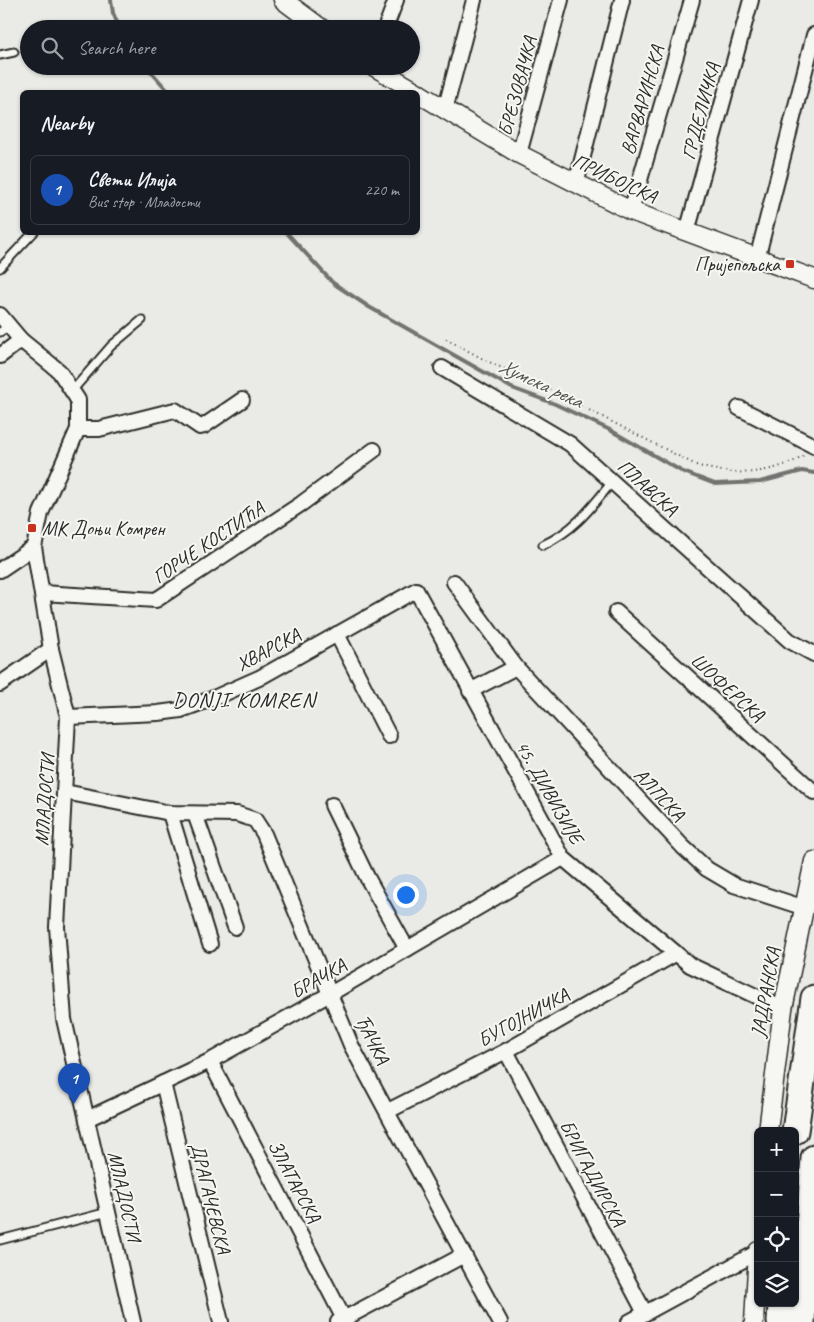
<!DOCTYPE html>
<html lang="en">
<head>
<meta charset="utf-8">
<style>
  :root { --surface:#171b24; --page:#20242c; --text:#f1f3f6; --muted:#9ea1a6; --line:#363941; --accent:#c8321e }
  body { margin:0; font-family:Caveat,sans-serif; background:var(--page); color:var(--text) }
  .controls { position:absolute; right:15px; bottom:15px; display:grid; overflow:hidden; border-radius:8px; box-shadow:0 1px 4px #0004 }
  .controls button { width:45px; height:45px; display:grid; place-items:center; padding:0; border:0; border-bottom:1px solid var(--line); background:var(--surface); color:var(--text); font:25px sans-serif }
  .you { position:absolute; left:405px; top:894px; width:18px; height:18px; margin:-12px; border:4px solid #fff; border-radius:50%; background:#1a73e8; box-shadow:0 0 0 8px #1a73e833 }
  .badge { display:grid; place-items:center; width:32px; height:32px; border-radius:50%; background:var(--accent); color:#fff; font-size:16px; font-weight:700 }
  .pin { position:absolute; translate:-50% -41px; filter:drop-shadow(0 1px 2px #0008) }
  .pin::after { content:''; position:absolute; top:26px; width:18px; height:15px; background:inherit; clip-path:polygon(0 0,100% 0,50% 100%) }
  .list { margin:0; padding:0; list-style:none }
  h2 { display:flex; justify-content:space-between; align-items:center; height:65px; margin:0; padding:0 20px; font-size:21px }
  h2 small { font-size:16px; font-weight:400; color:var(--muted) }
  .list li { display:grid; grid-template-columns:32px 1fr auto; gap:15px; align-items:center; box-sizing:border-box; height:70px; margin:0 10px 10px; padding:0 10px; border:1px solid var(--line); border-radius:8px }
  .list b { display:block; font-size:19px; white-space:nowrap }
  .list p { margin:0; font-size:16px; white-space:nowrap; color:var(--muted) }
  .list em { font-size:16px; font-style:normal; color:var(--muted) }
  .icon { flex:none; width:28px; height:28px; fill:none; stroke:currentColor; stroke-width:2; stroke-linecap:round; stroke-linejoin:round }
  .map { position:relative; flex:none; width:814px; height:1322px; overflow:hidden }
  .search { position:absolute; background:var(--surface); box-shadow:0 1px 4px #0004; left:20px; top:20px; width:400px; height:55px; display:flex; align-items:center; gap:12px; box-sizing:border-box; padding:0 18px; border-radius:28px; color:var(--muted); font-size:19px }
  .panel { position:absolute; background:var(--surface); box-shadow:0 1px 4px #0004; left:20px; top:90px; width:400px; height:145px; border-radius:8px }
  .map>svg:first-child { display:block }
  .lines { fill:none; stroke-linecap:round; stroke-linejoin:round }
  .stream { stroke:#727270; stroke-width:4 }
  .service-casing { stroke:#2b2b2b; stroke-width:11 }
  .minor-casing { stroke:#2b2b2b; stroke-width:18 }
  .tertiary-casing { stroke:#2b2b2b; stroke-width:21 }
  .motorway-casing { stroke:#2b2b2b; stroke-width:29 }
  .path { stroke:#2b2b2b; stroke-width:2; stroke-dasharray:1 4; stroke-linecap:butt }
  .service { stroke:#f6f6f2; stroke-width:7 }
  .minor { stroke:#f6f6f2; stroke-width:14 }
  .tertiary { stroke:#f6f6f2; stroke-width:18 }
  .motorway { stroke:#f6f6f2; stroke-width:25 }
  .poi-dot { fill:#c8321e; stroke:#f6f6f2; stroke-width:2 }
  .labels { text-anchor:middle; stroke-width:4; stroke-linejoin:round; paint-order:stroke }
  .street-label { font-size:20px; fill:#2b2b2b; stroke:#f6f6f2 }
  .poi-label { font-size:20px; fill:#2b2b2b; stroke:#f6f6f2; text-anchor:end }
  .water-label { font-size:21px; font-style:italic; fill:#545453; stroke:#f6f6f2 }
  .quarter-label { font-size:22px; letter-spacing:1px; fill:#2b2b2b; stroke:#f6f6f2 }
</style>
</head>
<body>
<div class="map">
<svg width="814" height="1322" viewBox="0 0 814 1322">
  <rect width="100%" height="100%" fill="#eaeae6"/>
  <filter id="ink" filterUnits="userSpaceOnUse"><feTurbulence type="fractalNoise" baseFrequency=".02" numOctaves="2"/><feDisplacementMap in="SourceGraphic" scale="10" xChannelSelector="R" yChannelSelector="G"/><feConvolveMatrix kernelMatrix="1 2 1 2 8 2 1 2 1" color-interpolation-filters="sRGB"/></filter>
  <g filter="url(#ink)">
    <g class="lines">
      <g class="stream">
        <polyline points="111,0 113,13 120,29"/>
        <polyline points="146,66 169,92"/>
        <polyline points="286,232 333,283 369,307 512,388 555,404 610,430 681,471 715,484 760,482 802,471 814,473"/>
      </g>
      <defs>
        <g id="service">
          <polyline points="0,55 14,52"/>
          <polyline points="0,268 34,232"/>
          <polyline points="0,332 9,326"/>
          <polyline points="72,391 111,346 142,320"/>
          <path d="M543,545C575,530 590,509 612,482"/>
          <polyline points="0,1240 108,1212"/>
        </g>
        <g id="minor">
          <polyline points="385,29 396,0"/>
          <polyline points="445,110 474,0"/>
          <polyline points="519,154 561,0"/>
          <polyline points="576,184 622,0"/>
          <polyline points="631,211 692,0"/>
          <polyline points="687,232 751,0"/>
          <polyline points="757,259 814,35"/>
          <polyline points="0,315 21,340 59,371 78,400 78,429 41,513 34,547 51,649 68,717 57,927 64,1019 133,1322"/>
          <polyline points="0,356 21,340"/>
          <polyline points="442,368 570,444 790,641 814,654"/>
          <polyline points="739,408 814,446"/>
          <polyline points="78,429 99,429 175,410 200,427 204,426 242,400"/>
          <polyline points="0,570 34,547"/>
          <polyline points="454,582 516,667 683,847 707,869 734,885 802,907"/>
          <polyline points="42,593 156,600 301,504 374,450"/>
          <polyline points="616,612 814,792"/>
          <polyline points="337,634 389,736"/>
          <polyline points="0,684 51,649"/>
          <polyline points="470,691 516,667"/>
          <polyline points="68,717 158,713 181,710 214,698 259,678 416,590 563,858 690,965 783,1009"/>
          <polyline points="65,792 170,813 237,814 255,820 264,834 351,1045 500,1322"/>
          <polyline points="332,805 368,879 407,949"/>
          <polyline points="170,813 210,944"/>
          <polyline points="195,814 235,927"/>
          <polyline points="506,1051 645,1313"/>
          <polyline points="210,1061 344,1319"/>
          <polyline points="163,1083 221,1322"/>
          <polyline points="388,1111 506,1051 675,954"/>
          <polyline points="87,1119 210,1061 330,994 563,858"/>
          <polyline points="338,1322 464,1255"/>
          <polyline points="629,1322 758,1252"/>
        </g>
        <g id="tertiary">
          <polyline points="283,0 322,29"/>
          <polyline points="373,66 417,92"/>
          <polyline points="418,93 519,154 631,211 814,279"/>
          <polyline points="768,1131 783,1009 814,861"/>
          <polyline points="754,1322 758,1251"/>
        </g>
        <g id="motorway">
          <polyline points="795,1131 814,998"/>
          <polyline points="780,1322 781,1303"/>
          <polyline points="802,1322 814,1158"/>
        </g>
      </defs>
      <use href="#service" class="service-casing"/>
      <use href="#minor" class="minor-casing"/>
      <use href="#tertiary" class="tertiary-casing"/>
      <use href="#motorway" class="motorway-casing"/>
      <path class="path" d="M446,339L485,360L546,388L696,465C736,477 767,475 805,456"/>
      <use href="#service" class="service"/>
      <use href="#minor" class="minor"/>
      <use href="#tertiary" class="tertiary"/>
      <use href="#motorway" class="motorway"/>
    </g>
  </g>
  <g class="poi-dot">
    <rect x="785" y="259" width="10" height="10" rx="2.5"/>
    <rect x="27" y="523" width="10" height="10" rx="2.5"/>
  </g>
  <g class="labels">
    <g class="street-label">
      <text transform="translate(517 86) rotate(-75)" y="7">БРЕЗОВАЧКА</text>
      <text transform="translate(642 100) rotate(-74)" y="7">ВАРВАРИНСКА</text>
      <text transform="translate(700 111) rotate(-75)" y="7">ГРДЕЛИЧКА</text>
      <text transform="translate(615 178) rotate(25)" y="7">ПРИБОЈСКА</text>
      <text transform="translate(648 487) rotate(42)" y="7">ПЛАВСКА</text>
      <text transform="translate(208 542) rotate(-34)" y="7">ГОРЧЕ КОСТИЋА</text>
      <text transform="translate(268 649) rotate(-28)" y="7">ХВАРСКА</text>
      <text transform="translate(728 687) rotate(42)" y="7">ШОФЕРСКА</text>
      <text transform="translate(550 792) rotate(60)" y="7">45. ДИВИЗИЈЕ</text>
      <text transform="translate(660 794) rotate(47)" y="7">АЛПСКА</text>
      <text transform="translate(44 800) rotate(-86)" y="7">МЛАДОСТИ</text>
      <text transform="translate(318 978) rotate(-30)" y="7">БРАЧКА</text>
      <text transform="translate(765 992) rotate(-80)" y="7">ЈАДРАНСКА</text>
      <text transform="translate(523 1017) rotate(-29)" y="7">БУГОЈНИЧКА</text>
      <text transform="translate(373 1039) rotate(63)" y="7">ЂАЧКА</text>
      <text transform="translate(593 1173) rotate(62)" y="7">БРИГАДИРСКА</text>
      <text transform="translate(295 1181) rotate(62)" y="7">ЗЛАТАРСКА</text>
      <text transform="translate(125 1196) rotate(77)" y="7">МЛАДОСТИ</text>
      <text transform="translate(211 1198) rotate(76)" y="7">ДРАГАЧЕВСКА</text>
    </g>
    <g class="poi-label">
      <text x="780" y="271">Пријепољска</text>
      <text x="42" y="535" text-anchor="start">МК Доњи Комрен</text>
    </g>
    <g class="water-label">
      <text transform="translate(541 383) rotate(25)" y="7">Хумска река</text>
    </g>
    <g class="quarter-label">
      <text x="244" y="707">DONJI KOMREN</text>
    </g>
  </g>
</svg>
<div class="controls">
<button>+</button>
<button>−</button>
<button><svg class="icon" aria-label="locate" viewBox="0 0 24 24"><circle cx="12" cy="12" r="6"/><path d="M12 2v4M12 18v4M2 12h4M18 12h4"/></svg></button>
<button><svg class="icon" aria-label="layers" viewBox="0 0 24 24"><path d="M12 4l9 5-9 5-9-5zM3 14l9 5 9-5"/></svg></button>
</div>
<div class="you"></div>
<div class="pin badge" style="left:74px;top:1104px;background:#1a4fb4">1</div>
<div class="search"><svg class="icon" aria-label="search" viewBox="0 0 24 24"><circle cx="10" cy="10" r="6"/><path d="M15 15l6 6"/></svg>Search here</div>
<section class="panel">
<h2>Nearby<small></small></h2>
<ul class="list">
<li><span class="badge" style="background:#1a4fb4">1</span><div><b>Свети Илија</b><p>Bus stop · Младости</p></div><em>220 m</em></li>
</ul>
</section>
</div>
</body>
</html>
